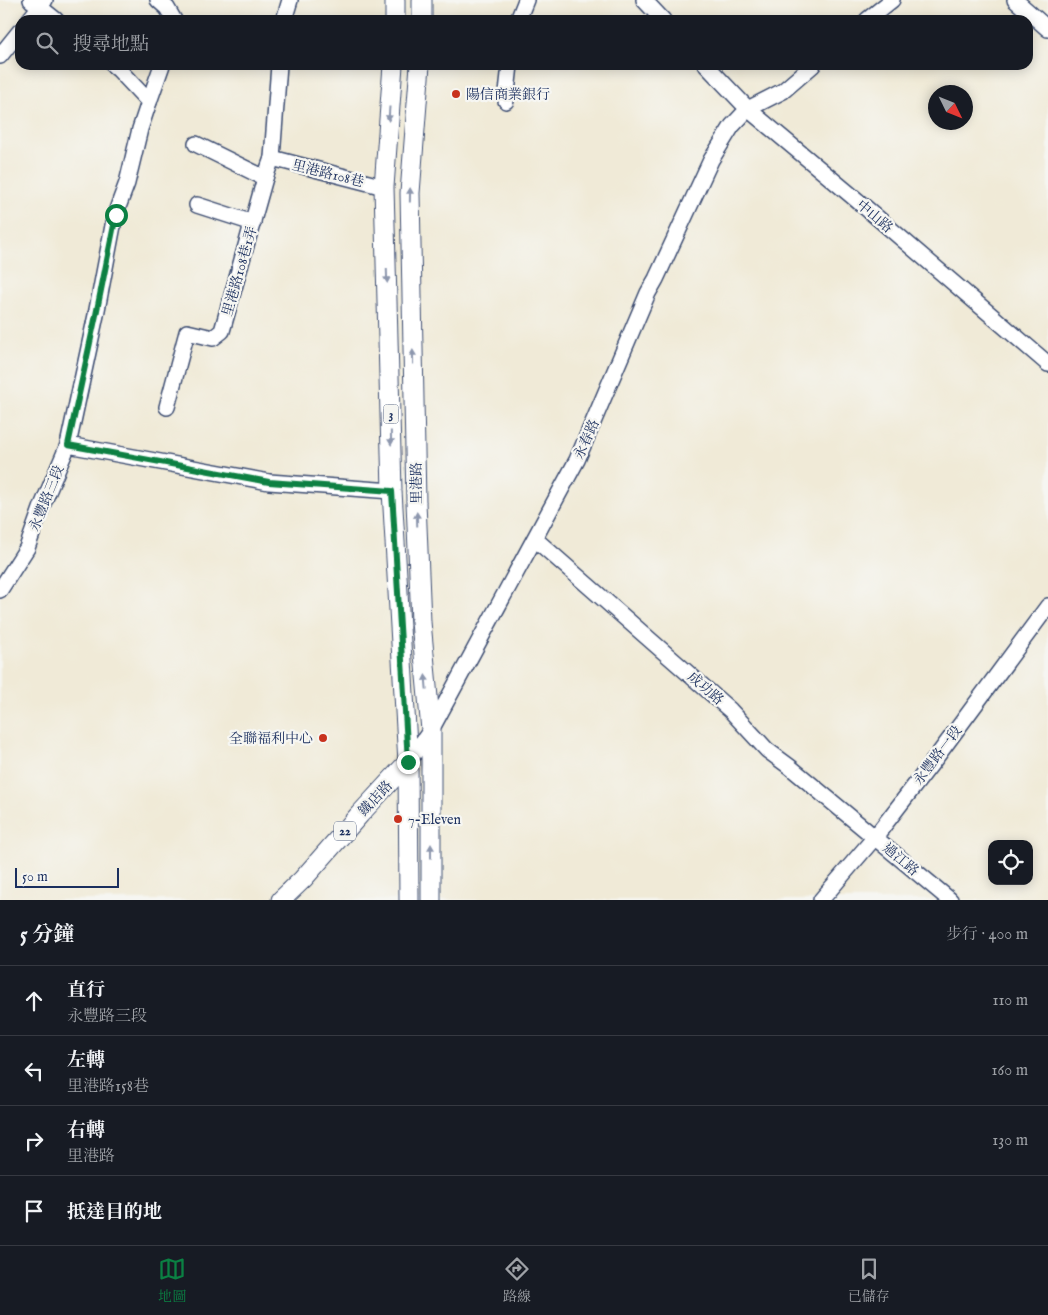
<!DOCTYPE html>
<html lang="zh-TW">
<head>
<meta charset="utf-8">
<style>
  :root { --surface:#171b24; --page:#20242c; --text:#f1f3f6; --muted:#9ea1a6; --line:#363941; --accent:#0b8043 }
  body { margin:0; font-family:"IM FELL English","Noto Serif TC",serif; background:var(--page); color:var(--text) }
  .controls { position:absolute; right:15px; bottom:15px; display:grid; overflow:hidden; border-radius:10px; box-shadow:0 2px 12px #0003 }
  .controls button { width:45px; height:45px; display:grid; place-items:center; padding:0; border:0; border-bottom:1px solid var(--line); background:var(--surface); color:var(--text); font:25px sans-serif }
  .compass { position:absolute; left:928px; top:85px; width:45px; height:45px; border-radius:50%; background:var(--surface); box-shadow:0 2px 12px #0003; rotate:133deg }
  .scale { position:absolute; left:15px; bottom:12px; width:104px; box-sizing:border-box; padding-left:5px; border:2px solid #1b2f5e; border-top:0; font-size:14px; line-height:18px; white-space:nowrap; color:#1b2f5e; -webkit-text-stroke:4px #f6f6f2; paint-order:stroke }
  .stop { position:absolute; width:15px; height:15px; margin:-11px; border:4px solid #0b8043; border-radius:50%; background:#fff }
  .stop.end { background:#0b8043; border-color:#fff; box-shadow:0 1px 5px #0008 }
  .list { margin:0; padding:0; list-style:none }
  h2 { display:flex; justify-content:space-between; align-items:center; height:65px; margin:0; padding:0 20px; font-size:21px }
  h2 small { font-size:16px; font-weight:400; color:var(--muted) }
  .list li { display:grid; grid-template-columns:32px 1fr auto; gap:15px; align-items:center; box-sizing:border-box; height:70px; padding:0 20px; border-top:1px solid var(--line) }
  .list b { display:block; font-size:19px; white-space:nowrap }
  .list p { margin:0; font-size:16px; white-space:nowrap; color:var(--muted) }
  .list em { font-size:16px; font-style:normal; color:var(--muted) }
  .icon { flex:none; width:28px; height:28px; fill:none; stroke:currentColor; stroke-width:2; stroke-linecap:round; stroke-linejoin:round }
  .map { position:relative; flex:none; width:1048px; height:900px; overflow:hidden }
  .search { position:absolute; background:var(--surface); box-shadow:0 2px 12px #0003; left:15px; right:15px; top:15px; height:55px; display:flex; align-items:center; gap:12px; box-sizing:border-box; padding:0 18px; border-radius:15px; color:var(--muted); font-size:19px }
  .sheet { height:345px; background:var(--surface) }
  nav { display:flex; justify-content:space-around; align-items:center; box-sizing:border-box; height:70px; border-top:1px solid var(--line); background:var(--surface); font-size:14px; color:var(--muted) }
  nav a { display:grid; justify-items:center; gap:2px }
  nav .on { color:var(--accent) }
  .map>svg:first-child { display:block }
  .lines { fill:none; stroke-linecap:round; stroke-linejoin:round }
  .minor-casing { stroke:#3b4b70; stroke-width:18 }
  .major-casing { stroke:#3b4b70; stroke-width:21 }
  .minor { stroke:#fff; stroke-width:15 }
  .major { stroke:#fff; stroke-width:19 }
  .oneway { fill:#8d97ae }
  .route { stroke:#0b8043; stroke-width:6 }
  .poi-dot { fill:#c8321e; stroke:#f6f6f2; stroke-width:2 }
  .labels { text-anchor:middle; stroke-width:4.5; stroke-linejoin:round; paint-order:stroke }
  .shield { fill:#f6f6f2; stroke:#5d6b8a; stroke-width:1 }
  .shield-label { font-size:12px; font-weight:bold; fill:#1b2f5e }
  .poi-label { font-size:14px; fill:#1b2f5e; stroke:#f6f6f2; text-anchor:start }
  .street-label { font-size:14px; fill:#1b2f5e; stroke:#f6f6f2 }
</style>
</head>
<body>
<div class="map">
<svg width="1048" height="900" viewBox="0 0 1048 900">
  <rect width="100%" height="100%" fill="#f6f6f2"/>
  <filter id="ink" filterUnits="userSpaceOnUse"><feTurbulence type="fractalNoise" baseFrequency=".02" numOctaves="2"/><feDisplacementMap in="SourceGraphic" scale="10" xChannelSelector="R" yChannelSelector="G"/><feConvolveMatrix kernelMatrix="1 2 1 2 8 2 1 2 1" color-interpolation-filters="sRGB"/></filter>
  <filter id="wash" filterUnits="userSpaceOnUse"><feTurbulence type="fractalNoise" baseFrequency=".0096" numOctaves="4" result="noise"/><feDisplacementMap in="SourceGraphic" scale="20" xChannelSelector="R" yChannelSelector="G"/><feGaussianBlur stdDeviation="1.12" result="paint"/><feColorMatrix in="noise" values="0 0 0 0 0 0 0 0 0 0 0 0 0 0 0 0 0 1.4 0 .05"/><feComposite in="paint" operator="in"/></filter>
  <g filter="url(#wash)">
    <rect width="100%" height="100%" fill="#f0ead7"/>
  </g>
  <g filter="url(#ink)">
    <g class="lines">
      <defs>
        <g id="minor">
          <polyline points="31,0 56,20"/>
          <polyline points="158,0 167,8 174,20"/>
          <polyline points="644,0 663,20"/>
          <polyline points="1015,0 1048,29"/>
          <polyline points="29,20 45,0"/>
          <polyline points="284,20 290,0"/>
          <polyline points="518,20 526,0"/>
          <polyline points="867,20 892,0"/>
          <polyline points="0,56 20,31"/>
          <polyline points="706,65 748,109 852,196 1048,364"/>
          <polyline points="506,101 510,65"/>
          <polyline points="149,102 162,65"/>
          <polyline points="196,144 265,178"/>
          <polyline points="272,158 384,187"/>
          <polyline points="197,205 253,223"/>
          <polyline points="167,407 187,332 213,338 222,331 265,178 272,158 279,65"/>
          <polyline points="68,445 269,482 392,491"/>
          <polyline points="535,539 730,710 767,750 790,767 950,900"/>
          <polyline points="0,590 27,548 42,506 68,445 96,315 115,215 127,183 140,129 149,102 119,70 113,65"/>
          <polyline points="408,762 431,730 577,460 648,293 656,279 711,160 732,126 748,109 783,91 813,65"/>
          <polyline points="821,900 875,837 932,763 1048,606"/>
        </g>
        <g id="major">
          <polyline points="395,0 395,20"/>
          <polyline points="422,0 422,20"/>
          <polyline points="393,65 384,187 392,491 408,762 409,900"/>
          <polyline points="420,65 410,193 416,502 421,622 431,730 431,900"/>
          <polyline points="281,900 303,879 360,814 408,762"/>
        </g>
      </defs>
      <use href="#minor" class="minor-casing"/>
      <use href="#major" class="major-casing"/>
      <use href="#minor" class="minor"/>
      <use href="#major" class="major"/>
    </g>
    <defs><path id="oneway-solid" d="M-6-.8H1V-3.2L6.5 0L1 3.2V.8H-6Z" transform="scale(1.25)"/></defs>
    <g class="oneway">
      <use href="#oneway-solid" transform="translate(389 114) rotate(94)"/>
      <use href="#oneway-solid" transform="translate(410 195) rotate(-89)"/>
      <use href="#oneway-solid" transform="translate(387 276) rotate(88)"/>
      <use href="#oneway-solid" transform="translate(413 357) rotate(-91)"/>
      <use href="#oneway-solid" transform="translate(391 438) rotate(89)"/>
      <use href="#oneway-solid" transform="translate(417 519) rotate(-92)"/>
      <use href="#oneway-solid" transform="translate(426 682) rotate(-95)"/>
      <use href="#oneway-solid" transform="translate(431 851) rotate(-90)"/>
    </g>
  </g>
  <g class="lines" filter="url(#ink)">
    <polyline class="route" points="116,215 96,315 68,445 269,482 392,491 408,762"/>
  </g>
  <g class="poi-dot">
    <circle cx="456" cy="94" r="5"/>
    <circle cx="323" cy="738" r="5"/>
    <circle cx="398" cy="819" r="5"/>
  </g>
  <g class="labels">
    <g class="shield">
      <rect x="383.5" y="404.5" width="15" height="19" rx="4"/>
      <rect x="334" y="821.5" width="22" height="19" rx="4"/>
    </g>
    <g class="shield-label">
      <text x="391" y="418">3</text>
      <text x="345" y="835">22</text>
    </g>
    <g class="poi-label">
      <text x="466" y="99">陽信商業銀行</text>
      <text x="313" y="743" text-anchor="end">全聯福利中心</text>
      <text x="408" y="824">7-Eleven</text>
    </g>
    <g class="street-label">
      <text transform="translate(328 173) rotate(14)" y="5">里港路108巷</text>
      <text transform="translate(875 216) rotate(40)" y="5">中山路</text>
      <text transform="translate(239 271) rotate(-74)" y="5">里港路108巷1弄</text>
      <text transform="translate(586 439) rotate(-66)" y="5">永春路</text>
      <text transform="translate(416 483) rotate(-91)" y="5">里港路</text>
      <text transform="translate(46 498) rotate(-68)" y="5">永豐路三段</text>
      <text transform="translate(706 688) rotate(41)" y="5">成功路</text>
      <text transform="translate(937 755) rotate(-53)" y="5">永豐路一段</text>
      <text transform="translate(375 798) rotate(-47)" y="5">鐵店路</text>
      <text transform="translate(901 859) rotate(40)" y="5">過江路</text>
    </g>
  </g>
</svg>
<div class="controls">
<button><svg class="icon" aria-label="locate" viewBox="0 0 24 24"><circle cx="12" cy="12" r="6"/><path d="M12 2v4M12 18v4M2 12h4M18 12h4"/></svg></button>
</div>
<svg class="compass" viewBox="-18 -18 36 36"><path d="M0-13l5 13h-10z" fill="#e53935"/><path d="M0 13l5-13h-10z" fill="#9ea1a6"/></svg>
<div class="scale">50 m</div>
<div class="stop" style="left:116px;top:215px"></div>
<div class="stop end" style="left:408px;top:762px"></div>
<div class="search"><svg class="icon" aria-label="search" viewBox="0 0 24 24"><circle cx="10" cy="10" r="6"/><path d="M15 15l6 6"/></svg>搜尋地點</div>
</div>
<section class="sheet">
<h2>5 分鐘<small>步行 · 400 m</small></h2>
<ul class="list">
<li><svg class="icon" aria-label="ahead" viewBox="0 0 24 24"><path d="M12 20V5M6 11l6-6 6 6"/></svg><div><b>直行</b><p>永豐路三段</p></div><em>110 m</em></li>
<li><svg class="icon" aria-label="left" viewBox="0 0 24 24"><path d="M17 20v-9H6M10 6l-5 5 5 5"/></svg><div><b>左轉</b><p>里港路158巷</p></div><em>160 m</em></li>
<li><svg class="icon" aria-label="right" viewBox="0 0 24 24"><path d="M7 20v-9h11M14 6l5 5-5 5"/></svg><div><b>右轉</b><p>里港路</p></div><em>130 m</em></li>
<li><svg class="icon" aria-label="arrive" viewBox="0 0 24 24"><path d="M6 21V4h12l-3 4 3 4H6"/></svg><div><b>抵達目的地</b></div></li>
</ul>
</section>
<nav>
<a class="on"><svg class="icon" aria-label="map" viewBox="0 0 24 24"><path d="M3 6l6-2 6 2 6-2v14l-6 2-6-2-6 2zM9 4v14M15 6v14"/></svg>地圖</a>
<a><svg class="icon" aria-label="directions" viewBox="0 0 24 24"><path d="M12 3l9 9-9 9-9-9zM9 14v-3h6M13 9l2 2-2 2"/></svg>路線</a>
<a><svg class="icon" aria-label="saved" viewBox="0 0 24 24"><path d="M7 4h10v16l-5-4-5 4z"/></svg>已儲存</a>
</nav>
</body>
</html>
